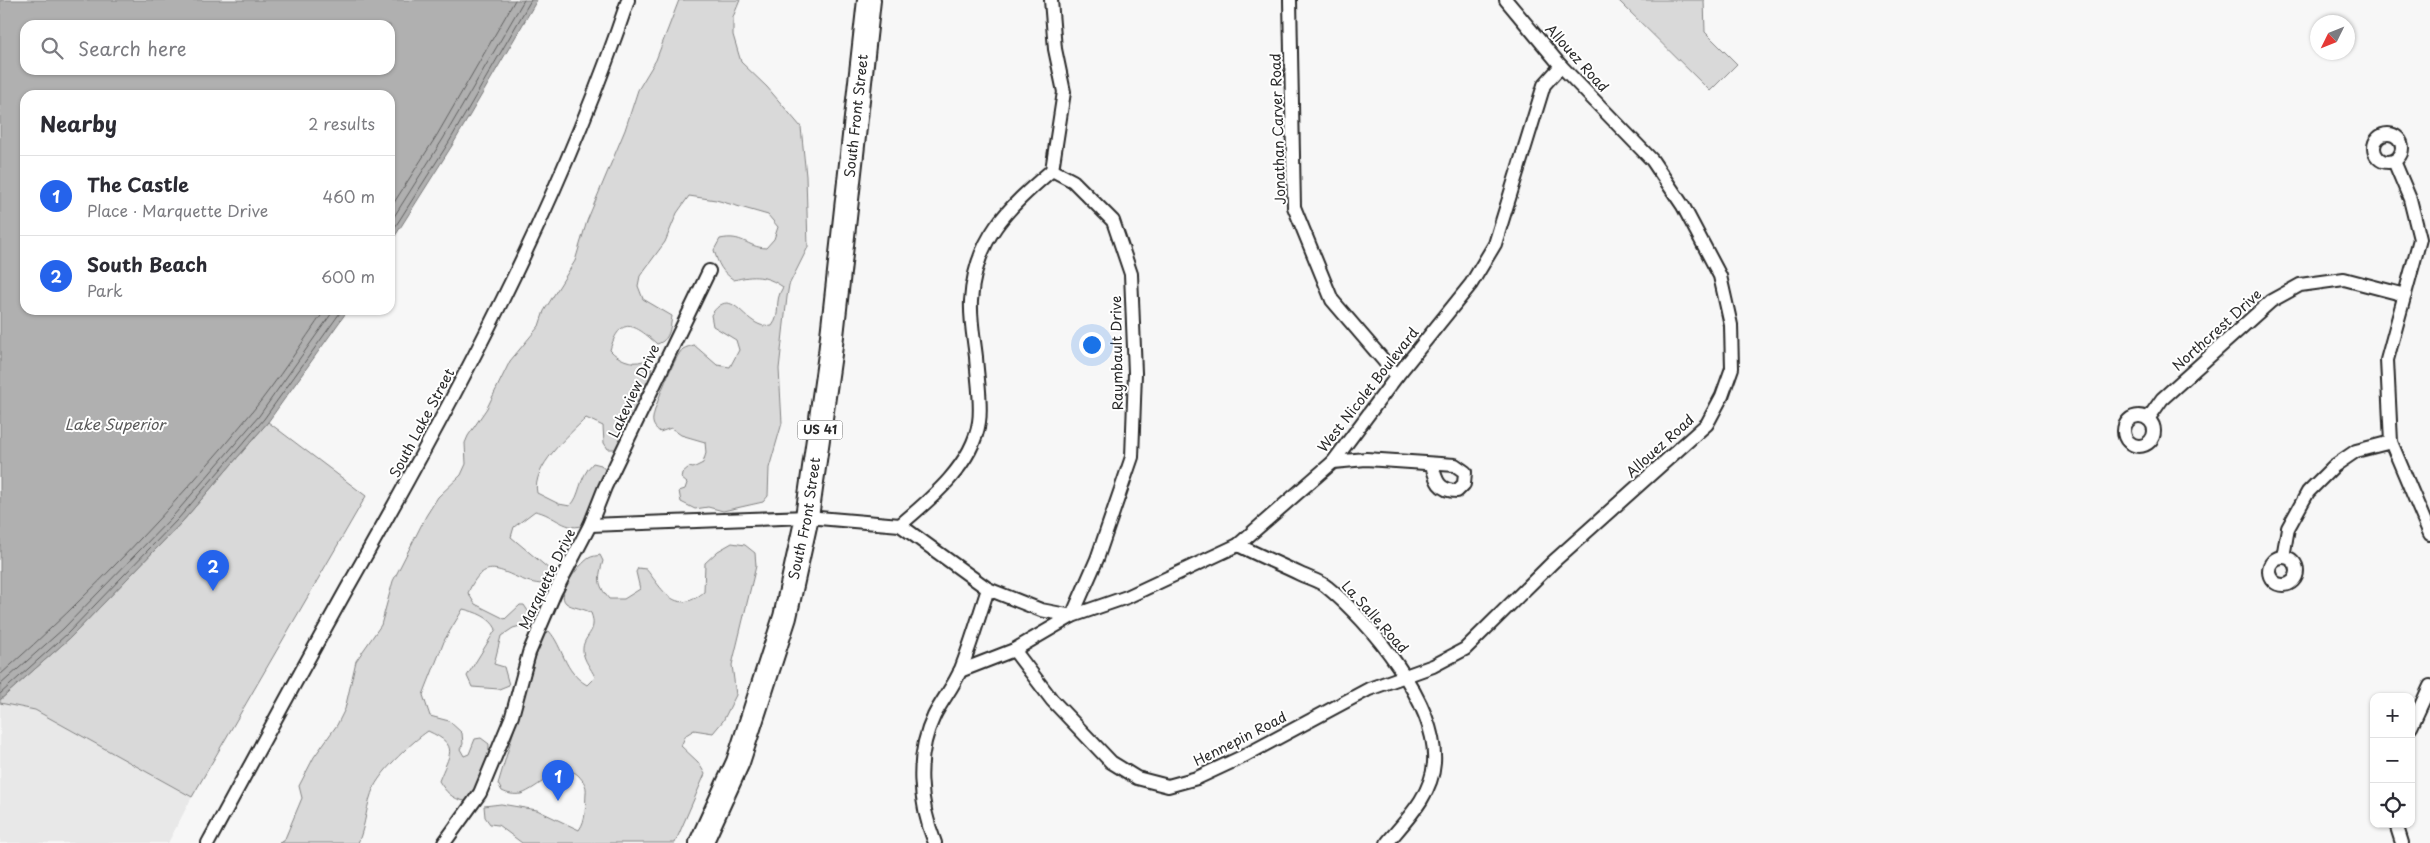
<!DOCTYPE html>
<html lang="en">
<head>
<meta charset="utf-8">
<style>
  :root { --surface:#fff; --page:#f7f7f7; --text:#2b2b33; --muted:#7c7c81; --line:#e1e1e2; --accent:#2563eb }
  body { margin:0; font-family:"Playpen Sans",sans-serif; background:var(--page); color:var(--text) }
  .controls { position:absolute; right:15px; bottom:15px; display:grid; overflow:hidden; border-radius:10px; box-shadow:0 1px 4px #0004 }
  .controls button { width:45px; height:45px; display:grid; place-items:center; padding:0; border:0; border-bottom:1px solid var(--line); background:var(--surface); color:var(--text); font:25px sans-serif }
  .compass { position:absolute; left:2310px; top:15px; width:45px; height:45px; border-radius:50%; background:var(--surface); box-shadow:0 1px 4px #0004; rotate:227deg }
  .you { position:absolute; left:1091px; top:344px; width:18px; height:18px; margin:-12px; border:4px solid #fff; border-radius:50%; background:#1a73e8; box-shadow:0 0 0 8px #1a73e833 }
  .badge { display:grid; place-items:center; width:32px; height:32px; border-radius:50%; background:var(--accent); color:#fff; font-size:16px; font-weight:700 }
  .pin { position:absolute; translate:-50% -41px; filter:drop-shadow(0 1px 2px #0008) }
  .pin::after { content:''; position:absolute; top:26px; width:18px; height:15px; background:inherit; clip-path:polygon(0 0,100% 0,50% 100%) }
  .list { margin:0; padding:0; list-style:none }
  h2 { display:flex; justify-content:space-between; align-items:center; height:65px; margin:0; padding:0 20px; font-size:21px }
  h2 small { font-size:16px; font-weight:400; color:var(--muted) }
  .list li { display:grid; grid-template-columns:32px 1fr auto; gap:15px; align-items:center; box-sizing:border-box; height:80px; padding:0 20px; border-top:1px solid var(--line) }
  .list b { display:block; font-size:19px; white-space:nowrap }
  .list p { margin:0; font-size:16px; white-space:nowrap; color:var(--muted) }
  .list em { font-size:16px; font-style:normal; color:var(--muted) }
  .icon { flex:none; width:28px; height:28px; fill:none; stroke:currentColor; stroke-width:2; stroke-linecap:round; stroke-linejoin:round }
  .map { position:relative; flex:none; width:2430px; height:843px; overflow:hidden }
  .search { position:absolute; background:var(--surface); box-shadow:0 1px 4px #0004; left:20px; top:20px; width:375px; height:55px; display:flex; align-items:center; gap:12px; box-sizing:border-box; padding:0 18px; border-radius:15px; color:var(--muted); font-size:19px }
  .panel { position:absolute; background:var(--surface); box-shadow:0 1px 4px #0004; left:20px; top:90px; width:375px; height:225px; border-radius:15px }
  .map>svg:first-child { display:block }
  .built { fill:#e8e8e8 }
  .green { fill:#d9d9d9; stroke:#828282 }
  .water { fill:#b0b0b0; stroke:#7b7b7b; fill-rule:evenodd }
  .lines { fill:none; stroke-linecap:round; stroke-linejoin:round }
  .shore { stroke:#606060; stroke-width:1 }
  .street-casing { stroke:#2b2b2b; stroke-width:16 }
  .highway-casing { stroke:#2b2b2b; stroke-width:26 }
  .street { stroke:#fff; stroke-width:12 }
  .highway { stroke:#fff; stroke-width:22 }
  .labels { text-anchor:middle; stroke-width:4; stroke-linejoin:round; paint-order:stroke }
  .shield { fill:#fff; stroke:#6b6b6b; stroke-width:1 }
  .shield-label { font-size:12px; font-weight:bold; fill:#2b2b2b }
  .street-label { font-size:14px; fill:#2b2b2b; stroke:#fff }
  .water-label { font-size:15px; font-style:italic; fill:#5a5a5a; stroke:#fff }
</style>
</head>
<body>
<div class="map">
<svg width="2430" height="843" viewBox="0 0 2430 843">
  <rect width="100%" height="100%" fill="#f7f7f7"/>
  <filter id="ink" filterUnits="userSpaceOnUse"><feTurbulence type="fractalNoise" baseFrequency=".02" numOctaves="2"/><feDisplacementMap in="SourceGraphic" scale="10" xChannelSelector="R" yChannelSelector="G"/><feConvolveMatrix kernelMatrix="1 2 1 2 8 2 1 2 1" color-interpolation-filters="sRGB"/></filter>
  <g filter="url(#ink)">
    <polygon class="built" points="0,703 35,710 192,797 168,843 0,843"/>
    <g class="green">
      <path d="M679,0H740L733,17V35L741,62L767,87L801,127L806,176L808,247L789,285L787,297L779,369L782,423L769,468L768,496L763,502L723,511L708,507L695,509L681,502L679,491L685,489L687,483L681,478L682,473L689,467L693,468L703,463L706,453L705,442L681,435L671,428L660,432C655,428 652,424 653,418C654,407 675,355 683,349C686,347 691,346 694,345L717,365L730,367L739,350L736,340L713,326L711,315C734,281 744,331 772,326C782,313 773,303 783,287C766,275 753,275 734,280C722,272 718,264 714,250L720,239C743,234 746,247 766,248L774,239L778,227L768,215L716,200L689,196L677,213L665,242L640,276L638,286L643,299L672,316C670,329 670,340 657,344C635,324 620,315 610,350C618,359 631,365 643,361L651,365L653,378L619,445L615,449H608L604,443L603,426L586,418C569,435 531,467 537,493L559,504L570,506C581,496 578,478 593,463L601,465L607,472L586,524C567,534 554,514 535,511L514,527L511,537L549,569V576L543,584C509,583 488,546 468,593L475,604L505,619L520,605H524L530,614L524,625L513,628L501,636L494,664L504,667L509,685L499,689L472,687L467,676L496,629C490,617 476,612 463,609L445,639L423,695L430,716L449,721L462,733L463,744L460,749L464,756L469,754L475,739L481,738L489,744C489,765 484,790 465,801C452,799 446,792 439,781C449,754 461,746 428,731C412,742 383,769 374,787C366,804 366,825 358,843H279L284,841L302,798L299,786L314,757L337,725L345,709L356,661L381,625L393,581L426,516L438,497L461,475L466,464L465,443L468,436L487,408L510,361L539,326L544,311L575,261L587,221L625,130L638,90L656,60Z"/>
      <polygon points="1618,0 1704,0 1705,32 1737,64 1710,91"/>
      <polygon points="268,422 366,496 192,797 35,710 0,703 0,700 71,637 182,522"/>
      <path d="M732,543L745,545L755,553L756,566L732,665L736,695L723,721L713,733L694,730L686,735L681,746L698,762L705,774L675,843H522L498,825L490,824L485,817L484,806L501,804L537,810L579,830C587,819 585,806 586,793C587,785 583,781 579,776C563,759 538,789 521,794C514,795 508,794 502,791L498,784L542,636L549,631C564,648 563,671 587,685L595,677C591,668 584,661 583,651C582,635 599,633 591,613C584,608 572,608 566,603C555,593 580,564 589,558C592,556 597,556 600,555L603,561C598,578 597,584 609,599H624L640,589L636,572L638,568L646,569C662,588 674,617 704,592L705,563L718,551Z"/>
    </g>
    <path class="water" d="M0,0H537L453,144L390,244V95H25V310H348L268,422L182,522L71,637L0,700ZM25,25H390V70H25Z"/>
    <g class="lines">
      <g class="shore">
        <polyline points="390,209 437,135 515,0"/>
        <polyline points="390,223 443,139 524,0"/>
        <polyline points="390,235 449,142 531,0"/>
        <path d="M0,675C91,594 175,506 252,412C278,380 301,344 325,310"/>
        <polyline points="0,685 63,629 174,515 259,416 334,310"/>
        <polyline points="0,694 67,634 178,519 264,419 342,310"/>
      </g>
      <defs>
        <g id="street">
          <polyline points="1290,0 1294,207 1332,300 1397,376"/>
          <circle cx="2388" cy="148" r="14"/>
          <polyline points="2394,161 2410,199 2420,239 2387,360 2391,442 2430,534"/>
          <circle cx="2139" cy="431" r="15"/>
          <polyline points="2148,419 2162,399 2271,301 2300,285 2344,279 2405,295"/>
          <path d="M1333,462L1366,459L1455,465L1465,472L1464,484L1457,491C1439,491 1436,481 1432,465"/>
          <polyline points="590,525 807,517 900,525 988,589 1041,610 1072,616 1127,597 1238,545 1333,462 1397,376 1471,284 1495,244 1544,85 1561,66"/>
          <path d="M900,525C931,499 973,464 979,422C982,404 977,376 976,357C974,339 970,319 971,301C975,238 1007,209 1052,170L1064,92L1055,49L1051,0"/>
          <path d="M1238,545C1258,555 1279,564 1300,574C1308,578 1320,581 1327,587C1370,622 1438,704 1434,763C1432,795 1406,820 1387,843"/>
          <polyline points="2283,557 2288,528 2308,492 2334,466 2356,451 2391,442"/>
          <circle cx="2283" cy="571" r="14"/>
          <polyline points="1014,650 1052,700 1111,762 1137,778 1168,786 1197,778 1242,757 1369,689 1433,666 1465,649 1554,561 1707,424 1722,396 1732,368 1731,325 1720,276 1683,206 1652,160 1561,66 1506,0"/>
          <polyline points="960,671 1014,650 1072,616 1097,559 1132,457 1135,373 1131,274 1113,221 1073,181 1052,170"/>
          <polyline points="2411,727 2430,686"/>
          <polyline points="2396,824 2402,843"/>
          <path d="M208,843C255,757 301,671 349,585C456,397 559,206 628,0"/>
          <polyline points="444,843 480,793 512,716 529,653 555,592 590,525 605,487 709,271"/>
          <path d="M935,843C919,803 915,756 934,716C942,700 954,686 961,669C971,644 979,616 988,589"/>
        </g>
        <g id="highway">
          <path id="s1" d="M701,843L738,762L785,617L807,517L830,354L869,0"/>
        </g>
      </defs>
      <use href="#street" class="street-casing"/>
      <use href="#highway" class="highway-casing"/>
      <use href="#street" class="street"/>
      <use href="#highway" class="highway"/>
    </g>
  </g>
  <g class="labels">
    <rect class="shield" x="797.5" y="420.5" width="45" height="19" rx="4"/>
    <g class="shield-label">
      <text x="820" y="434">US 41</text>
    </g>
    <g class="street-label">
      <text transform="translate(1577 58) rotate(48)" y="5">Allouez Road</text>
      <text dy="5" stroke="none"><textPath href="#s1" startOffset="748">South Front Street</textPath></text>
      <text transform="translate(1278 129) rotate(-92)" y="5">Jonathan Carver Road</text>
      <text transform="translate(2217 330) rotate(-42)" y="5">Northcrest Drive</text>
      <text transform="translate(1117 353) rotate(-91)" y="5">Raymbault Drive</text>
      <text transform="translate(1368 390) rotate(-52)" y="5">West Nicolet Boulevard</text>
      <text transform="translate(634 391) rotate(-65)" y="5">Lakeview Drive</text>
      <text transform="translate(422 423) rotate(-62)" y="5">South Lake Street</text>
      <text transform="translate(1660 446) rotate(-42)" y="5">Allouez Road</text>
      <text dy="5" stroke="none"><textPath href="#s1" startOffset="342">South Front Street</textPath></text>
      <text transform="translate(547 579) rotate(-64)" y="5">Marquette Drive</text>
      <text transform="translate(1375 617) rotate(48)" y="5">La Salle Road</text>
      <text transform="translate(1240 739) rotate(-27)" y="5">Hennepin Road</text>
    </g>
    <g class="water-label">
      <text x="115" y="430">Lake Superior</text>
    </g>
  </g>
</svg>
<div class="controls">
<button>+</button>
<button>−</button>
<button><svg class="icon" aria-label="locate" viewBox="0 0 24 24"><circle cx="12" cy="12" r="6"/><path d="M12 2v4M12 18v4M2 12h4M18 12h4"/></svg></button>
</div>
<svg class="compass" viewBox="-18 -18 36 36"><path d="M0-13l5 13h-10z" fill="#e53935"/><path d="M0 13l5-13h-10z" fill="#7c7c81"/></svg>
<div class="you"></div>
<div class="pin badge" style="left:558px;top:801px">1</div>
<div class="pin badge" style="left:213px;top:591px">2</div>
<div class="search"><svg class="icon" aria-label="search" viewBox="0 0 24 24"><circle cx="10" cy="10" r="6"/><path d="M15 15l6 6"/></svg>Search here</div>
<section class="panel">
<h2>Nearby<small>2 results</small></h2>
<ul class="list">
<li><span class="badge">1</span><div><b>The Castle</b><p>Place · Marquette Drive</p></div><em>460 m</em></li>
<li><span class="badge">2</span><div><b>South Beach</b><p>Park</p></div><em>600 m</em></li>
</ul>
</section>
</div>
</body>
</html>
